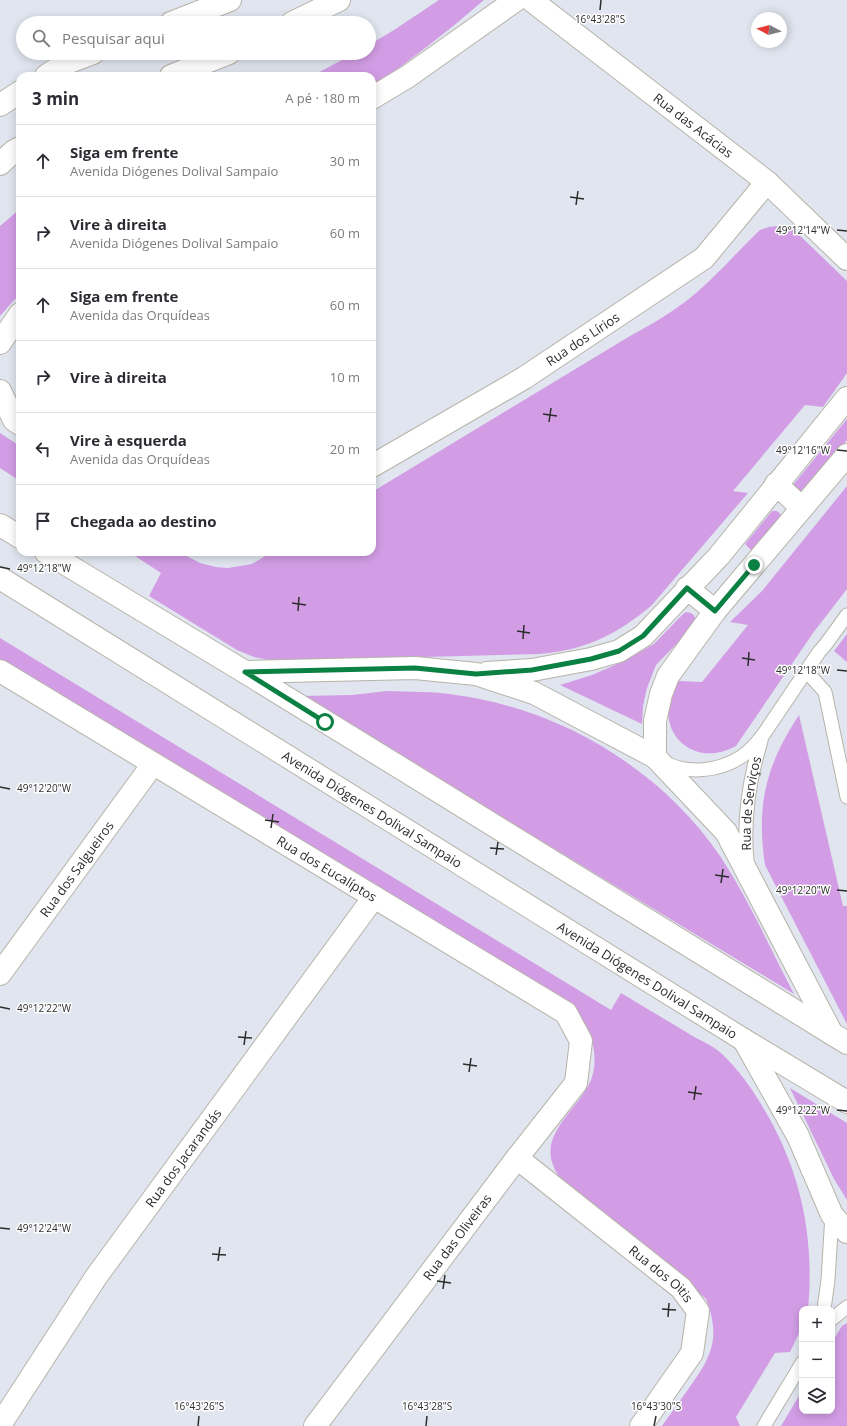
<!DOCTYPE html>
<html lang="pt">
<head>
<meta charset="utf-8">
<style>
  :root { --surface:#fff; --page:#f2f2f3; --text:#2b2b33; --muted:#7c7c81; --line:#e1e1e2 }
  body { margin:0; font-family:"Open Sans",sans-serif; background:var(--page); color:var(--text) }
  .controls { position:absolute; right:12px; bottom:12px; display:grid; overflow:hidden; border-radius:8px; box-shadow:0 2px 10px #0003 }
  .controls button { width:36px; height:36px; display:grid; place-items:center; padding:0; border:0; border-bottom:1px solid var(--line); background:var(--surface); color:var(--text); font:20px sans-serif }
  .compass { position:absolute; left:751px; top:12px; width:36px; height:36px; border-radius:50%; background:var(--surface); box-shadow:0 2px 10px #0003; rotate:277deg }
  .stop { position:absolute; width:12px; height:12px; margin:-9px; border:3px solid #0b8043; border-radius:50%; background:#fff }
  .stop.end { background:#0b8043; border-color:#fff; box-shadow:0 1px 4px #0008 }
  .list { margin:0; padding:0; list-style:none }
  h2 { display:flex; justify-content:space-between; align-items:center; height:52px; margin:0; padding:0 16px; font-size:17px }
  h2 small { font-size:13px; font-weight:400; color:var(--muted) }
  .list li { display:grid; grid-template-columns:26px 1fr auto; gap:12px; align-items:center; box-sizing:border-box; height:72px; padding:0 16px; border-top:1px solid var(--line) }
  .list b { display:block; font-size:15px; white-space:nowrap }
  .list p { margin:0; font-size:13px; white-space:nowrap; color:var(--muted) }
  .list em { font-size:13px; font-style:normal; color:var(--muted) }
  .icon { flex:none; width:22px; height:22px; fill:none; stroke:currentColor; stroke-width:2; stroke-linecap:round; stroke-linejoin:round }
  .map { position:relative; flex:none; width:847px; height:1426px; overflow:hidden }
  .search { position:absolute; background:var(--surface); box-shadow:0 2px 10px #0003; left:16px; top:16px; width:360px; height:44px; display:flex; align-items:center; gap:10px; box-sizing:border-box; padding:0 14px; border-radius:22px; color:var(--muted); font-size:15px }
  .panel { position:absolute; background:var(--surface); box-shadow:0 2px 10px #0003; left:16px; top:72px; width:360px; height:484px; border-radius:12px }
  .map>svg:first-child { display:block }
  .green { fill:#d29de5 }
  .lines { fill:none; stroke-linecap:round; stroke-linejoin:round }
  .service-casing { stroke:#b6b4a9; stroke-width:15 }
  .minor-casing { stroke:#b6b4a9; stroke-width:24 }
  .tertiary-casing { stroke:#b6b4a9; stroke-width:24 }
  .service { stroke:#fff; stroke-width:13 }
  .minor { stroke:#fff; stroke-width:22 }
  .tertiary { stroke:#fff; stroke-width:22 }
  .route { stroke:#0b8043; stroke-width:5 }
  .ticks { fill:none; stroke:#2d2d2d; stroke-width:1.5 }
  .labels { text-anchor:middle; stroke-width:3; stroke-linejoin:round; paint-order:stroke }
  .street-label { font-size:13px; fill:#2d2d2d; stroke:#fff }
  .ticks-label { font-size:10px; text-anchor:middle; fill:#2d2d2d; stroke:#fff; stroke-width:3; stroke-linejoin:round; paint-order:stroke }
</style>
</head>
<body>
<div class="map">
<svg width="847" height="1426" viewBox="0 0 847 1426">
  <rect width="100%" height="100%" fill="#e0e5ef"/>
  <g class="green">
    <path d="M439,0H484C448,31 411,60 372,87V76H312L355,53H369V45L394,30Z"/>
    <polygon points="20,209 20,296 15,299 0,316 0,226"/>
    <path d="M777,226L785,227L793,229L847,281V373L823,407L805,405L733,491L748,493L651,606C616,635 585,650 540,654L273,661L254,657L237,650L149,596L161,573L129,552H179L200,563L216,567L228,568L252,564L272,552H372V492L630,336C649,326 667,315 685,302C712,281 735,254 760,230L769,227Z"/>
    <polygon points="847,419 847,440 802,494 793,485"/>
    <polygon points="0,433 20,446 20,481 0,468"/>
    <path d="M847,486V589L813,633L736,746C689,772 648,724 679,681L702,682L748,625L730,622L762,591Z"/>
    <path d="M772,511C778,510 781,513 781,518L753,552L745,544Z"/>
    <path d="M686,612C694,613 697,617 695,625L656,665L647,688L643,706L642,724L560,685L592,675L622,662L654,644L683,614Z"/>
    <polygon points="847,634 847,662 834,651"/>
    <path d="M0,638L611,1010L621,993C644,1007 668,1021 691,1035C701,1041 714,1046 722,1054C737,1068 750,1086 761,1104C800,1167 815,1235 808,1309H802V1327L790,1352L775,1353L736,1417L740,1426H662C671,1413 680,1401 689,1388C712,1356 721,1338 706,1299L574,1190C563,1183 556,1175 552,1162C542,1130 583,1105 592,1077C599,1054 591,1032 578,1014L0,659Z"/>
    <path d="M387,691C410,692 433,691 456,695C560,709 661,769 720,856C749,900 770,948 794,994L302,696L352,695Z"/>
    <path d="M799,715L843,906H847V1024L765,865C756,805 766,765 799,715Z"/>
    <polygon points="790,1088 847,1123 847,1200 834,1179"/>
    <polygon points="847,1323 847,1426 781,1426 802,1391 802,1411 832,1411 832,1342 842,1326"/>
  </g>
  <g class="lines">
    <defs>
      <g id="service">
        <polyline points="806,671 825,692 847,797"/>
        <path d="M664,762C688,775 719,771 741,757C750,751 757,743 763,735L819,652L826,644L847,615"/>
        <path id="s1" d="M747,861C743,820 749,780 761,741"/>
        <polyline points="824,1309 828,1280 832,1215"/>
        <polyline points="832,1319 847,1307"/>
        <polyline points="764,1426 802,1363"/>
      </g>
      <g id="minor">
        <path id="s2" d="M531,0L767,182L847,259"/>
        <polyline points="372,98 407,77 516,0"/>
        <polyline points="0,343 20,314"/>
        <polyline points="0,391 14,420 20,424"/>
        <path id="s3" d="M372,466L524,378L704,258L767,182"/>
        <polyline points="776,484 802,508"/>
        <polyline points="687,588 715,611"/>
        <path id="s4" d="M0,671L566,1013L581,1041L576,1083L517,1158L315,1426"/>
        <polyline points="245,672 415,668 476,674 534,693 655,757 726,832 832,1034"/>
        <polyline points="487,673 532,670 591,659 619,651 643,636 719,556 847,398"/>
        <polyline points="655,757 655,721 661,694 668,676 715,611 847,455"/>
        <path id="s5" d="M0,974L153,764"/>
        <polyline points="744,1040 798,1136 832,1215 847,1232"/>
        <path id="s6" d="M517,1158L681,1288L698,1311L692,1353L641,1426"/>
        <path id="s7" d="M0,1425L96,1277L374,897"/>
      </g>
      <g id="tertiary">
        <polyline points="171,23 230,0"/>
        <polyline points="292,23 339,0"/>
        <polyline points="46,76 64,64 93,53"/>
        <polyline points="171,76 229,53"/>
        <polyline points="0,105 20,92"/>
        <polyline points="0,164 14,151 20,148"/>
        <polyline points="0,525 20,537"/>
        <polyline points="46,552 245,672 847,1043"/>
        <path id="s8" d="M0,578L744,1040L847,1102"/>
      </g>
    </defs>
    <use href="#service" class="service-casing"/>
    <use href="#minor" class="minor-casing"/>
    <use href="#tertiary" class="tertiary-casing"/>
    <use href="#service" class="service"/>
    <use href="#minor" class="minor"/>
    <use href="#tertiary" class="tertiary"/>
  </g>
  <g class="lines">
    <polyline class="route" points="325,722 245,672 415,668 476,674 532,670 591,659 619,651 643,636 687,588 715,611 754,565"/>
  </g>
  <path class="ticks" d="M600,10L601,0M570,197L584,199M576,205L578,191M837,230L847,231M543,414L557,416M549,422L551,408M837,450L847,451M0,567L10,569M292,603L306,605M298,611L299,597M517,631L530,633M523,639L524,625M742,658L755,660M748,666L749,652M837,670L847,671M0,787L10,789M265,820L279,822M271,828L273,814M490,848L504,849M496,855L498,842M715,875L729,877M721,883L723,869M837,890L847,891M0,1007L10,1009M238,1037L252,1038M244,1045L246,1031M463,1064L477,1066M469,1072L471,1058M688,1092L702,1094M694,1100L696,1086M837,1110L847,1111M0,1228L10,1229M212,1254L226,1255M218,1261L220,1247M437,1281L451,1283M443,1289L445,1275M662,1309L676,1310M668,1317L669,1303M198,1426L199,1416M426,1426L427,1416M654,1426L656,1416"/>
  <g class="labels">
    <g class="street-label">
      <text dy="5" stroke="none"><textPath href="#s2" startOffset="205">Rua das Acácias</textPath></text>
      <text dy="5" stroke="none"><textPath href="#s3" startOffset="246">Rua dos Lírios</textPath></text>
      <text dy="5" stroke="none"><textPath href="#s1" startOffset="58">Rua de Serviços</textPath></text>
      <text dy="5" stroke="none"><textPath href="#s8" startOffset="438">Avenida Diógenes Dolival Sampaio</textPath></text>
      <text dy="5" stroke="none"><textPath href="#s5" startOffset="130">Rua dos Salgueiros</textPath></text>
      <text dy="5" stroke="none"><textPath href="#s4" startOffset="382">Rua dos Eucalíptos</textPath></text>
      <text dy="5" stroke="none"><textPath href="#s8" startOffset="762">Avenida Diógenes Dolival Sampaio</textPath></text>
      <text dy="5" stroke="none"><textPath href="#s7" startOffset="324">Rua dos Jacarandás</textPath></text>
      <text transform="translate(457 1237) rotate(-53)" y="5">Rua das Oliveiras</text>
      <text dy="5" stroke="none"><textPath href="#s6" startOffset="185">Rua dos Oitis</textPath></text>
    </g>
  </g>
  <g class="ticks-label">
    <text x="600" y="23">16°43'28"S</text>
    <text x="803" y="234">49°12'14"W</text>
    <text x="803" y="454">49°12'16"W</text>
    <text x="44" y="572">49°12'18"W</text>
    <text x="803" y="674">49°12'18"W</text>
    <text x="44" y="792">49°12'20"W</text>
    <text x="803" y="894">49°12'20"W</text>
    <text x="44" y="1012">49°12'22"W</text>
    <text x="803" y="1114">49°12'22"W</text>
    <text x="44" y="1232">49°12'24"W</text>
    <text x="199" y="1410">16°43'26"S</text>
    <text x="427" y="1410">16°43'28"S</text>
    <text x="656" y="1410">16°43'30"S</text>
  </g>
</svg>
<div class="controls">
<button>+</button>
<button>−</button>
<button><svg class="icon" aria-label="layers" viewBox="0 0 24 24"><path d="M12 4l9 5-9 5-9-5zM3 14l9 5 9-5"/></svg></button>
</div>
<svg class="compass" viewBox="-18 -18 36 36"><path d="M0-13l5 13h-10z" fill="#e53935"/><path d="M0 13l5-13h-10z" fill="#7c7c81"/></svg>
<div class="stop" style="left:325px;top:722px"></div>
<div class="stop end" style="left:754px;top:565px"></div>
<div class="search"><svg class="icon" aria-label="search" viewBox="0 0 24 24"><circle cx="10" cy="10" r="6"/><path d="M15 15l6 6"/></svg>Pesquisar aqui</div>
<section class="panel">
<h2>3 min<small>A pé · 180 m</small></h2>
<ul class="list">
<li><svg class="icon" aria-label="ahead" viewBox="0 0 24 24"><path d="M12 20V5M6 11l6-6 6 6"/></svg><div><b>Siga em frente</b><p>Avenida Diógenes Dolival Sampaio</p></div><em>30 m</em></li>
<li><svg class="icon" aria-label="right" viewBox="0 0 24 24"><path d="M7 20v-9h11M14 6l5 5-5 5"/></svg><div><b>Vire à direita</b><p>Avenida Diógenes Dolival Sampaio</p></div><em>60 m</em></li>
<li><svg class="icon" aria-label="ahead" viewBox="0 0 24 24"><path d="M12 20V5M6 11l6-6 6 6"/></svg><div><b>Siga em frente</b><p>Avenida das Orquídeas</p></div><em>60 m</em></li>
<li><svg class="icon" aria-label="right" viewBox="0 0 24 24"><path d="M7 20v-9h11M14 6l5 5-5 5"/></svg><div><b>Vire à direita</b></div><em>10 m</em></li>
<li><svg class="icon" aria-label="left" viewBox="0 0 24 24"><path d="M17 20v-9H6M10 6l-5 5 5 5"/></svg><div><b>Vire à esquerda</b><p>Avenida das Orquídeas</p></div><em>20 m</em></li>
<li><svg class="icon" aria-label="arrive" viewBox="0 0 24 24"><path d="M6 21V4h12l-3 4 3 4H6"/></svg><div><b>Chegada ao destino</b></div></li>
</ul>
</section>
</div>
</body>
</html>
